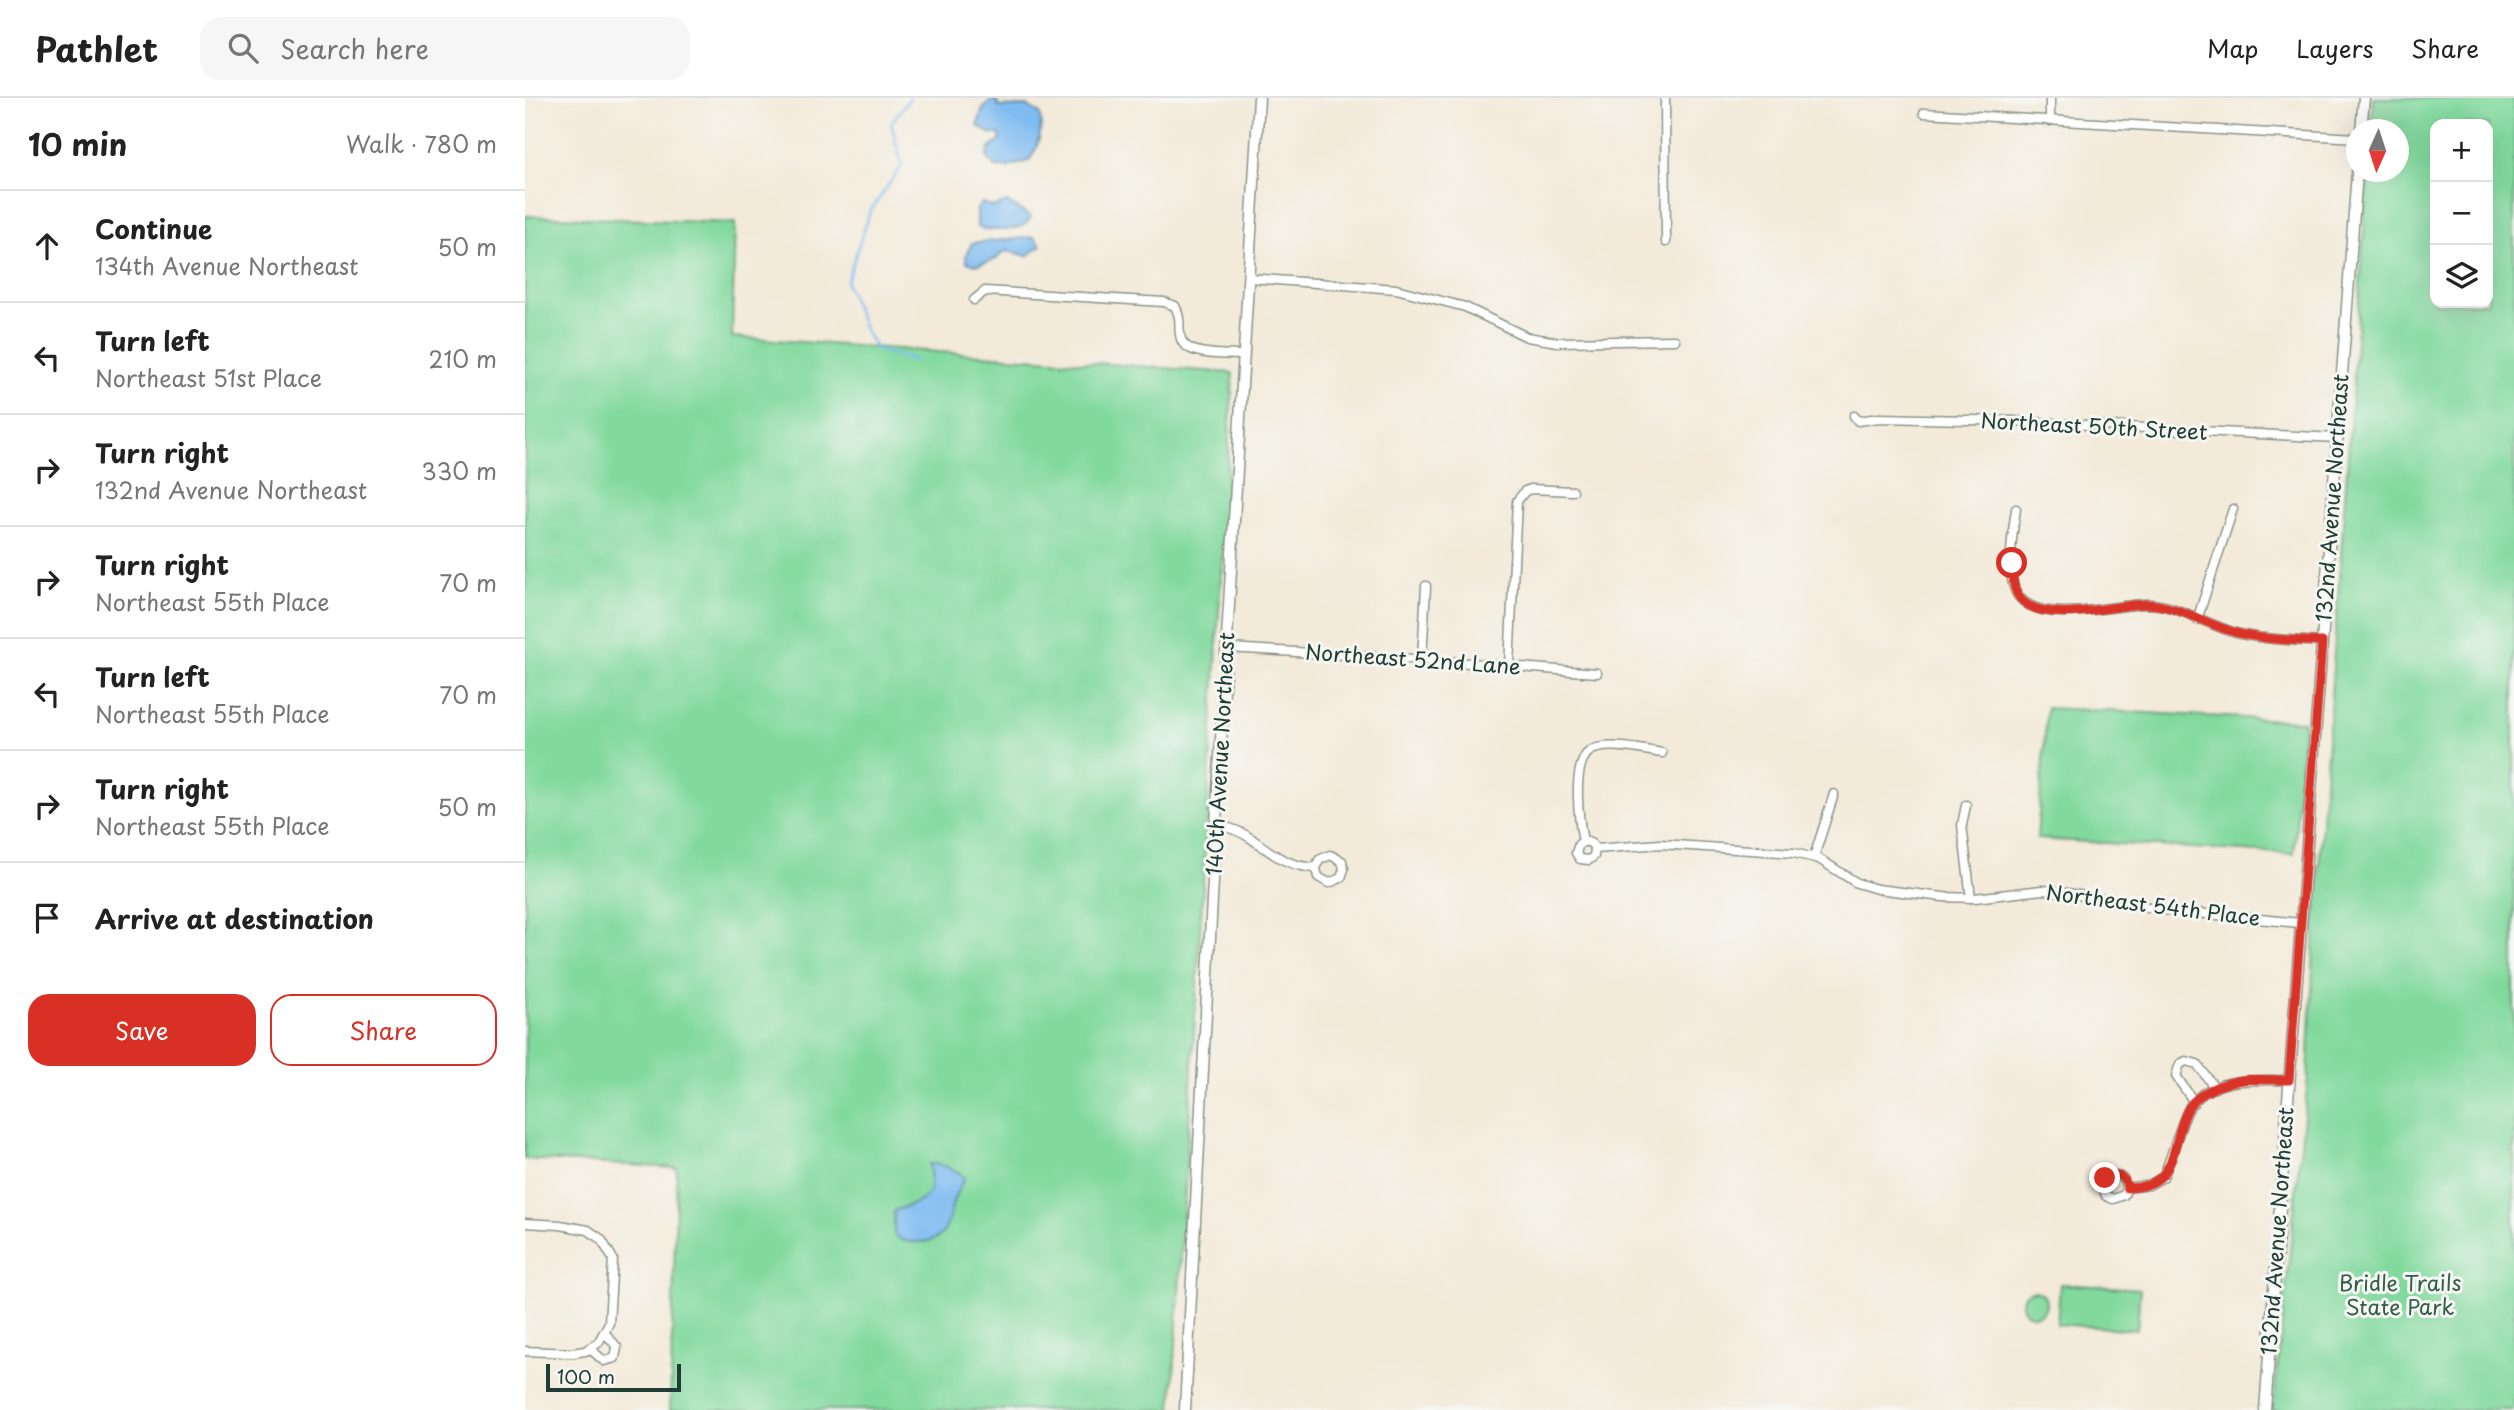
<!DOCTYPE html>
<html lang="en">
<head>
<meta charset="utf-8">
<style>
  :root { --surface:#fff; --page:#f6f6f6; --text:#222; --muted:#767676; --line:#e0e0e0; --accent:#d93025 }
  body { margin:0; font-family:"Playpen Sans",sans-serif; background:var(--page); color:var(--text) }
  .controls { position:absolute; right:21px; top:21px; display:grid; overflow:hidden; border-radius:14px; box-shadow:0 7px 28px #0002 }
  .controls button { width:63px; height:63px; display:grid; place-items:center; padding:0; border:0; border-bottom:2px solid var(--line); background:var(--surface); color:var(--text); font:35px sans-serif }
  .compass { position:absolute; left:1821px; top:21px; width:63px; height:63px; border-radius:50%; background:var(--surface); box-shadow:0 7px 28px #0002; rotate:183deg }
  .scale { position:absolute; left:21px; bottom:18px; width:135px; box-sizing:border-box; padding-left:7px; border:4px solid #1f3d34; border-top:0; font-size:19px; line-height:24px; white-space:nowrap; color:#1f3d34; -webkit-text-stroke:5px #f6f6f2; paint-order:stroke }
  .stop { position:absolute; width:21px; height:21px; margin:-16px; border:5px solid #d93025; border-radius:50%; background:#fff }
  .stop.end { background:#d93025; border-color:#fff; box-shadow:0 2px 7px #0008 }
  .list { margin:0; padding:0; list-style:none }
  h2 { display:flex; justify-content:space-between; align-items:center; height:91px; margin:0; padding:0 28px; font-size:30px }
  h2 small { font-size:23px; font-weight:400; color:var(--muted) }
  .list li { display:grid; grid-template-columns:46px 1fr auto; gap:21px; align-items:center; box-sizing:border-box; height:112px; padding:0 28px; border-top:2px solid var(--line) }
  .list b { display:block; font-size:26px; white-space:nowrap }
  .list p { margin:0; font-size:23px; white-space:nowrap; color:var(--muted) }
  .list em { font-size:23px; font-style:normal; color:var(--muted) }
  .actions { display:flex; gap:14px; padding:21px 28px }
  .actions a { flex:1; padding:16px 0; border:2px solid var(--accent); border-radius:21px; text-align:center; font-size:24px; color:var(--accent) }
  .actions .main { background:var(--accent); color:#fff }
  .icon { flex:none; width:38px; height:38px; fill:none; stroke:currentColor; stroke-width:2; stroke-linecap:round; stroke-linejoin:round }
  .map { position:relative; flex:none; width:1989px; height:1312px; overflow:hidden }
  header { display:flex; align-items:center; gap:42px; box-sizing:border-box; height:98px; padding:0 35px; background:var(--surface); border-bottom:2px solid var(--line) }
  header strong { font-size:33px }
  nav { display:flex; gap:38px; margin-inline-start:auto; font-size:24px }
  .search { width:490px; height:63px; background:var(--page); display:flex; align-items:center; gap:18px; box-sizing:border-box; padding:0 24px; border-radius:21px; color:var(--muted); font-size:26px }
  main { display:flex }
  aside { flex:1; background:var(--surface) }
  .map>svg:first-child { display:block }
  .green { fill:#81d99d; stroke:#508b68; stroke-width:2; fill-rule:evenodd }
  .water { fill:#7ebbf1; stroke:#4e7c92; stroke-width:2 }
  .lines { fill:none; stroke-linecap:round; stroke-linejoin:round }
  .stream { stroke:#7ebbf1; stroke-width:2.5 }
  .minor-casing { stroke:#899486; stroke-width:11 }
  .tertiary-casing { stroke:#899486; stroke-width:13 }
  .minor { stroke:#fff; stroke-width:8 }
  .tertiary { stroke:#fff; stroke-width:10 }
  .route { stroke:#d93025; stroke-width:9 }
  .labels { text-anchor:middle; stroke-width:6; stroke-linejoin:round; paint-order:stroke }
  .street-label { font-size:21px; fill:#1f3d34; stroke:#f6f6f2 }
  .park-label { font-size:21px; fill:#335c49; stroke:#f6f6f2 }
</style>
</head>
<body>
<header>
<strong>Pathlet</strong>
<div class="search"><svg class="icon" aria-label="search" viewBox="0 0 24 24"><circle cx="10" cy="10" r="6"/><path d="M15 15l6 6"/></svg>Search here</div>
<nav><a>Map</a><a>Layers</a><a>Share</a></nav>
</header>
<main>
<aside>
<h2>10 min<small>Walk · 780 m</small></h2>
<ul class="list">
<li><svg class="icon" aria-label="ahead" viewBox="0 0 24 24"><path d="M12 20V5M6 11l6-6 6 6"/></svg><div><b>Continue</b><p>134th Avenue Northeast</p></div><em>50 m</em></li>
<li><svg class="icon" aria-label="left" viewBox="0 0 24 24"><path d="M17 20v-9H6M10 6l-5 5 5 5"/></svg><div><b>Turn left</b><p>Northeast 51st Place</p></div><em>210 m</em></li>
<li><svg class="icon" aria-label="right" viewBox="0 0 24 24"><path d="M7 20v-9h11M14 6l5 5-5 5"/></svg><div><b>Turn right</b><p>132nd Avenue Northeast</p></div><em>330 m</em></li>
<li><svg class="icon" aria-label="right" viewBox="0 0 24 24"><path d="M7 20v-9h11M14 6l5 5-5 5"/></svg><div><b>Turn right</b><p>Northeast 55th Place</p></div><em>70 m</em></li>
<li><svg class="icon" aria-label="left" viewBox="0 0 24 24"><path d="M17 20v-9H6M10 6l-5 5 5 5"/></svg><div><b>Turn left</b><p>Northeast 55th Place</p></div><em>70 m</em></li>
<li><svg class="icon" aria-label="right" viewBox="0 0 24 24"><path d="M7 20v-9h11M14 6l5 5-5 5"/></svg><div><b>Turn right</b><p>Northeast 55th Place</p></div><em>50 m</em></li>
<li><svg class="icon" aria-label="arrive" viewBox="0 0 24 24"><path d="M6 21V4h12l-3 4 3 4H6"/></svg><div><b>Arrive at destination</b></div></li>
</ul>
<div class="actions"><a class="main">Save</a><a>Share</a></div>
</aside>
<div class="map">
<svg width="1989" height="1312" viewBox="0 0 1989 1312">
  <rect width="100%" height="100%" fill="#f6f6f2"/>
  <filter id="ink" filterUnits="userSpaceOnUse"><feTurbulence type="fractalNoise" baseFrequency=".0143" numOctaves="2"/><feDisplacementMap in="SourceGraphic" scale="14" xChannelSelector="R" yChannelSelector="G"/><feConvolveMatrix kernelMatrix="1 2 1 2 8 2 1 2 1" color-interpolation-filters="sRGB"/></filter>
  <filter id="wash" filterUnits="userSpaceOnUse"><feTurbulence type="fractalNoise" baseFrequency=".00686" numOctaves="4" result="noise"/><feDisplacementMap in="SourceGraphic" scale="28" xChannelSelector="R" yChannelSelector="G"/><feGaussianBlur stdDeviation="1.57" result="paint"/><feColorMatrix in="noise" values="0 0 0 0 0 0 0 0 0 0 0 0 0 0 0 0 0 1.4 0 .05"/><feComposite in="paint" operator="in"/></filter>
  <g filter="url(#wash)">
    <rect width="100%" height="100%" fill="#f3ead9"/>
    <g class="green">
      <path d="M1848,0H1989V1312H1748L1783,980L1790,825L1843,74H1874V32L1846,31ZM1910,26H1963V205H1910Z"/>
      <polygon points="0,118 210,125 207,239 708,275 647,1312 145,1312 152,1070 0,1061"/>
      <polygon points="1522,610 1779,623 1769,756 1512,741"/>
      <polygon points="1535,1186 1615,1191 1612,1232 1532,1226"/>
      <circle cx="1509" cy="1205" r="12"/>
    </g>
    <g class="water">
      <path d="M471,1L474,9L502,8L515,16C518,30 513,53 503,63L483,69H470L462,59L465,50L476,42L474,36H466L453,28C455,16 458,5 471,1Z"/>
      <path d="M482,104L506,119C500,134 466,134 452,129V111L457,105L469,109Z"/>
      <polygon points="509,139 516,148 502,158 483,153 476,155 472,161 451,167 442,164 441,157 447,145"/>
      <path d="M404,1066C415,1066 433,1071 439,1080C437,1087 432,1093 429,1101C421,1128 424,1145 389,1144C381,1144 373,1142 369,1136V1113C399,1102 410,1103 404,1066Z"/>
    </g>
    <g class="lines">
      <polyline class="stream" points="385,0 366,25 377,67 345,114 321,185 340,233 352,252 390,262"/>
    </g>
  </g>
  <g filter="url(#ink)">
    <g class="lines">
      <defs>
        <g id="minor">
          <polyline points="1140,0 1141,144"/>
          <polyline points="1399,15 1832,40"/>
          <polyline points="1525,23 1525,0"/>
          <polyline points="724,180 871,191 940,209 1002,239 1033,244 1150,242"/>
          <path d="M449,202L460,193L639,204L650,208C658,224 652,228 656,241C662,259 702,256 719,257"/>
          <polyline points="1329,318 1333,323 1354,320 1488,323 1811,340"/>
          <path d="M1491,411C1488,432 1479,483 1495,500C1519,527 1587,507 1620,506C1651,505 1681,527 1711,535C1740,542 1768,542 1797,544"/>
          <polyline points="1672,522 1708,411"/>
          <polyline points="703,550 905,562 1072,575"/>
          <polyline points="897,562 901,488"/>
          <polyline points="984,568 992,403 1000,393 1006,391 1048,393"/>
          <polyline points="1441,707 1437,727 1446,800"/>
          <path d="M691,726C703,729 716,733 727,741C749,757 762,768 791,770L794,762L805,757L817,763L819,771L816,780L804,785L793,779L791,770"/>
          <path d="M1058,744C1054,723 1046,666 1065,653C1081,643 1119,652 1137,655"/>
          <polyline points="1070,751 1069,758 1064,762 1055,761 1051,755 1054,746 1061,743 1067,746 1070,751 1135,746 1269,755 1294,761 1332,785 1352,791 1418,799 1450,800 1517,792 1530,793 1641,812 1775,825"/>
          <polyline points="1289,759 1309,696"/>
          <polyline points="1669,1004 1651,978 1655,966 1661,963 1672,966 1690,990"/>
          <path d="M1602,1090L1599,1097L1588,1101L1581,1098L1577,1087L1580,1080L1587,1077L1598,1080L1602,1090L1624,1087L1638,1079C1646,1062 1657,1019 1666,1007C1689,977 1731,983 1764,982"/>
          <polyline points="0,1125 35,1127 63,1132 76,1141 88,1161 84,1225 73,1245 60,1253 47,1255 0,1253"/>
          <polyline points="64,1250 79,1263 90,1260 92,1249 80,1235"/>
        </g>
        <g id="tertiary">
          <polyline points="1836,32 1839,0"/>
          <polyline points="660,1312 691,726 734,0"/>
          <polyline points="1740,1312 1832,74"/>
        </g>
      </defs>
      <use href="#minor" class="minor-casing"/>
      <use href="#tertiary" class="tertiary-casing"/>
      <use href="#minor" class="minor"/>
      <use href="#tertiary" class="tertiary"/>
    </g>
  </g>
  <g class="lines" filter="url(#ink)">
    <path class="route" d="M1487,465C1488,481 1487,498 1503,507C1532,524 1588,507 1620,506C1651,506 1682,527 1712,535C1740,542 1768,542 1797,544L1764,982C1743,982 1720,979 1700,986C1688,989 1671,998 1664,1009C1644,1044 1657,1089 1602,1090C1601,1078 1590,1073 1580,1080"/>
  </g>
  <g class="labels">
    <g class="street-label">
      <text transform="translate(1569 329) rotate(3)" y="7">Northeast 50th Street</text>
      <text transform="translate(1808 400) rotate(-86)" y="7">132nd Avenue Northeast</text>
      <text transform="translate(888 562) rotate(4)" y="7">Northeast 52nd Lane</text>
      <text transform="translate(696 656) rotate(-87)" y="7">140th Avenue Northeast</text>
      <text transform="translate(1628 808) rotate(7)" y="7">Northeast 54th Place</text>
      <text transform="translate(1753 1133) rotate(-86)" y="7">132nd Avenue Northeast</text>
    </g>
    <g class="park-label">
      <text x="1875" y="1193">Bridle Trails<tspan x="1875" dy="24">State Park</tspan></text>
    </g>
  </g>
</svg>
<div class="controls">
<button>+</button>
<button>−</button>
<button><svg class="icon" aria-label="layers" viewBox="0 0 24 24"><path d="M12 4l9 5-9 5-9-5zM3 14l9 5 9-5"/></svg></button>
</div>
<svg class="compass" viewBox="-18 -18 36 36"><path d="M0-13l5 13h-10z" fill="#e53935"/><path d="M0 13l5-13h-10z" fill="#767676"/></svg>
<div class="scale">100 m</div>
<div class="stop" style="left:1487px;top:465px"></div>
<div class="stop end" style="left:1580px;top:1080px"></div>
</div>
</main>
</body>
</html>
